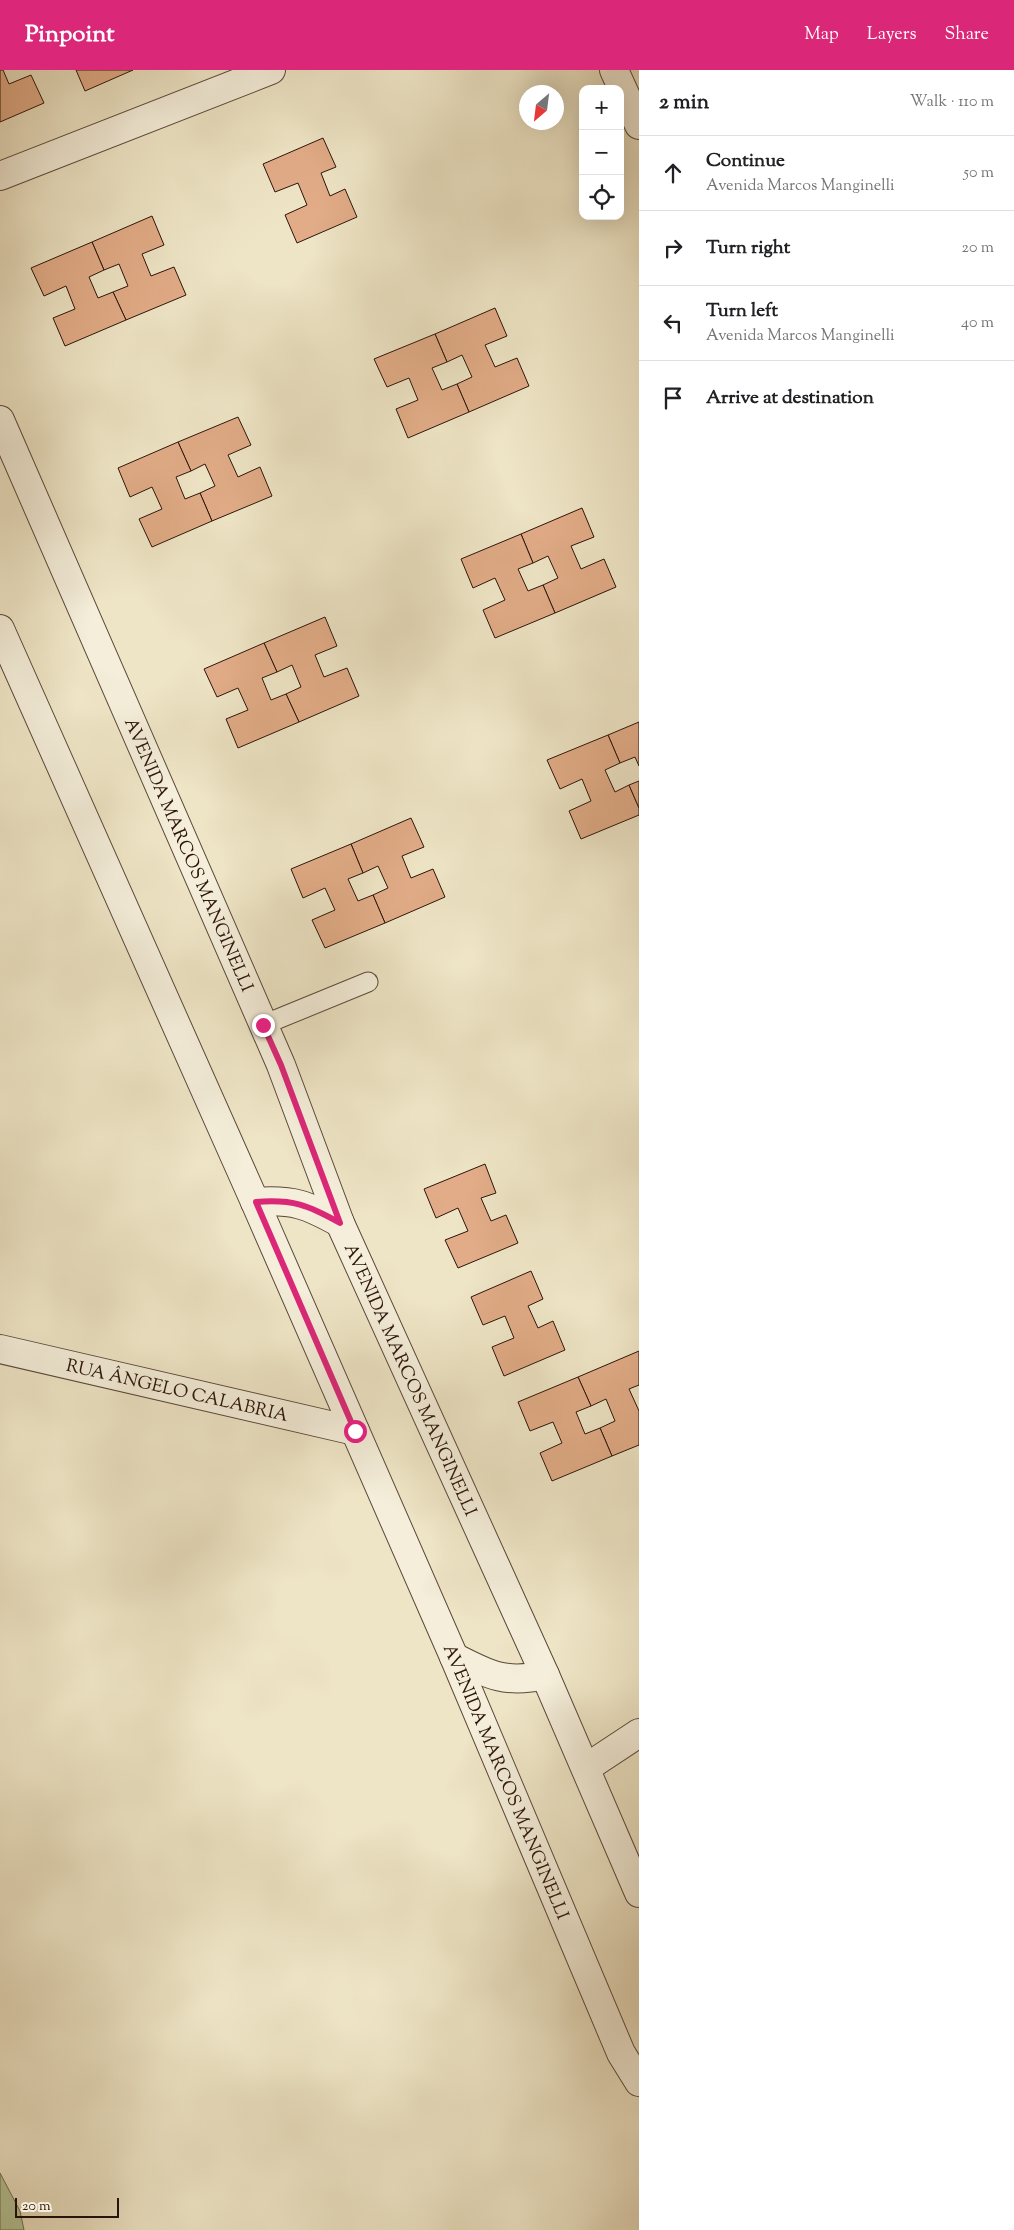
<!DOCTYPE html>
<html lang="en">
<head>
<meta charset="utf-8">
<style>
  :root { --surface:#fff; --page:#f2f2f2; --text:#202124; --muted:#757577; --line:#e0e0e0; --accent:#db2777 }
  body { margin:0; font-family:"Sorts Mill Goudy",serif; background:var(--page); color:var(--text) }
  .controls { position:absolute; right:15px; top:15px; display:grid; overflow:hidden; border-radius:10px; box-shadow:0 5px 20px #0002 }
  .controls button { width:45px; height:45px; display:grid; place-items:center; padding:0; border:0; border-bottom:1px solid var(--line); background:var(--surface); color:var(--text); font:25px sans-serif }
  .compass { position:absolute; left:519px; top:15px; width:45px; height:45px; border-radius:50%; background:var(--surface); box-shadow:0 5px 20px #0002; rotate:208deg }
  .scale { position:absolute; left:15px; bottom:12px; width:104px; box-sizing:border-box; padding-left:5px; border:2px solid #2c140b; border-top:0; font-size:14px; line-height:18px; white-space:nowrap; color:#2c140b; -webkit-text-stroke:4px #f4eeda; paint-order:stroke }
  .stop { position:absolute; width:15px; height:15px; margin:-11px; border:4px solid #db2777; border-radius:50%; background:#fff }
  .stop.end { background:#db2777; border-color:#fff; box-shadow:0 1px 5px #0008 }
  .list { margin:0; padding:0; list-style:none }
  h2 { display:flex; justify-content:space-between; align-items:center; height:65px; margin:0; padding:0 20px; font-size:21px }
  h2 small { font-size:16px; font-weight:400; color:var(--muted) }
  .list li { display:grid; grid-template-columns:32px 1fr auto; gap:15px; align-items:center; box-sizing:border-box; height:75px; padding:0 20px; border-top:1px solid var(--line) }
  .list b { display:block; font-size:19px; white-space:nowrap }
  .list p { margin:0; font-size:16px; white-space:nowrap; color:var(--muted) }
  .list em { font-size:16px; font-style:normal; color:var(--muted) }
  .icon { flex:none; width:28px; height:28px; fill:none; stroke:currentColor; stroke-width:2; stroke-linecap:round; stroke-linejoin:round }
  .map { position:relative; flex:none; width:639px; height:2160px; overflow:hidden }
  header { display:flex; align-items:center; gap:30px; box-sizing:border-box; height:70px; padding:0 25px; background:var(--accent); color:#fff }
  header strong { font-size:24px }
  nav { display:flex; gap:28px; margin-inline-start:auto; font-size:18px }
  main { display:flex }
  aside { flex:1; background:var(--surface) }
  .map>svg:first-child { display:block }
  .green { fill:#b6c597; stroke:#716c51 }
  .building { fill:#e1ac87; stroke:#2c140b }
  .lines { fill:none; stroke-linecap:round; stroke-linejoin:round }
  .service-casing { stroke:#5c483a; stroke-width:21 }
  .minor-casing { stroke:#5c483a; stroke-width:30 }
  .service { stroke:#f4eeda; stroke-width:19 }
  .minor { stroke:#f4eeda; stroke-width:28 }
  .route { stroke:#db2777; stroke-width:6 }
  .labels { text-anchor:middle; stroke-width:4.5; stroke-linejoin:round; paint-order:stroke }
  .street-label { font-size:18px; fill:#2c140b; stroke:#f4eeda }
</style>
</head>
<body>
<header>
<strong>Pinpoint</strong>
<nav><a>Map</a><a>Layers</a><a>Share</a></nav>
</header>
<main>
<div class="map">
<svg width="639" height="2160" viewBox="0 0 639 2160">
  <rect width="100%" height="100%" fill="#eee5c6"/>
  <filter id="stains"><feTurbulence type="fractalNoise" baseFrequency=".004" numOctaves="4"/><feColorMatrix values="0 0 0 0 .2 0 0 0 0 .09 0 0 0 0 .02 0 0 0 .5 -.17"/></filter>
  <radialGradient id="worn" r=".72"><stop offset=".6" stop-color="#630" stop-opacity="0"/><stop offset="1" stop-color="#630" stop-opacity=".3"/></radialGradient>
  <polygon class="green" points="0,2103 20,2141 24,2160 0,2160"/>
  <g class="building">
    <polygon points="0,0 3,0 9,14 31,5 44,33 0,52"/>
    <polygon points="76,0 133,0 85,21"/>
    <polygon points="323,68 336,97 321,103 330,126 345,119 357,147 297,173 285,145 307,135 298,113 275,122 263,94"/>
    <polygon points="152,146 164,175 142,184 151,206 174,197 186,225 126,250 113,222 128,216 119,194 104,200 92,172"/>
    <polygon points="92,172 104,200 89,207 98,228 113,222 126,250 65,276 53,248 75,239 66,216 44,226 31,198"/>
    <polygon points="495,238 507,266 485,275 495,297 517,288 529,316 469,342 457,314 472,307 462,285 447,292 435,264"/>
    <polygon points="435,264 447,292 432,298 442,320 457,314 469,342 408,368 396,339 418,330 409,308 387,317 374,289"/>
    <polygon points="238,347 251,375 228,385 238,407 260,397 272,426 212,451 200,423 215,416 205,394 191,401 178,372"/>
    <polygon points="178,372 191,401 176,407 185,429 200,423 212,451 152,477 139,449 162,439 152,417 130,427 118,398"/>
    <polygon points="582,438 594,467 571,476 581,499 604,489 616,517 555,543 543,515 558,508 548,486 533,493 521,464"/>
    <polygon points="521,464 533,493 518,499 528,521 543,515 555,543 495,568 483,540 505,530 495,508 473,518 461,489"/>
    <polygon points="325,547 337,576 315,585 324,607 347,598 359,626 299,652 286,624 301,617 292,595 277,602 264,573"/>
    <polygon points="264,573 277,602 262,608 271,630 286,624 299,652 238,678 226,649 248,640 238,618 217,627 204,599"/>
    <polygon points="639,652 639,696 635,687 620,693 608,665"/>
    <polygon points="608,665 620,693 605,700 615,722 629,715 639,738 639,745 581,769 569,741 591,731 582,709 560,719 547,690"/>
    <polygon points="639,711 639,738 629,715"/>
    <polygon points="411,748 424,777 402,786 411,808 433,799 445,827 385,853 373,825 388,818 378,796 363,803 351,774"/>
    <polygon points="351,774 363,803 348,809 358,831 373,825 385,853 325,878 312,850 335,840 325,818 303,828 291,799"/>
    <polygon points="485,1094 496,1123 481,1128 491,1151 506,1145 518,1173 458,1198 445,1170 468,1161 458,1138 436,1148 424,1119"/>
    <polygon points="531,1201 543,1229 528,1236 538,1258 553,1251 565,1280 504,1306 492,1277 514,1268 505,1246 483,1255 471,1227"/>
    <polygon points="639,1281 639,1315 629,1319 639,1341 639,1375 612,1386 600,1358 615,1351 606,1329 591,1336 578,1307"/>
    <polygon points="578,1307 591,1336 576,1342 585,1364 600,1358 612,1386 552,1411 540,1383 562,1373 553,1352 530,1361 518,1332"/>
  </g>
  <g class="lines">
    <defs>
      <polyline id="service" points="263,955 368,912"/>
      <g id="minor">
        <polyline points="614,0 639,55"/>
        <polyline points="0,106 271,0"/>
        <path id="s1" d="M0,350L281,995L340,1153L545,1605L639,1823"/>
        <path id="s2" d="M0,559L255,1132L454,1587L621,1983L639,2012"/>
        <path d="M255,1132C293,1129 308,1135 340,1153"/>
        <path id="s3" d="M0,1279L355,1361"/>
        <path d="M454,1587C489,1605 505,1614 545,1605"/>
        <polyline points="586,1698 639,1663"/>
      </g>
    </defs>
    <use href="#service" class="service-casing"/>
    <use href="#minor" class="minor-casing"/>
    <use href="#service" class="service"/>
    <use href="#minor" class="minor"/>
  </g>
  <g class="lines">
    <path class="route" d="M263,955L281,995L340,1153C308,1135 293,1129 256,1132L355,1361"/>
  </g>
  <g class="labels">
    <g class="street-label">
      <text dy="6" stroke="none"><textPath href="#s1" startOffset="474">AVENIDA MARCOS MANGINELLI</textPath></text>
      <text dy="6" stroke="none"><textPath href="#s1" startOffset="1044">AVENIDA MARCOS MANGINELLI</textPath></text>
      <text dy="6" stroke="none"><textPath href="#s3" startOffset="182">RUA ÂNGELO CALABRIA</textPath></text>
      <text dy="6" stroke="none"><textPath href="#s2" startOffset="1259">AVENIDA MARCOS MANGINELLI</textPath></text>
    </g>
  </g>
  <rect width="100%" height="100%" filter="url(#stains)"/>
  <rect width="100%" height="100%" fill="url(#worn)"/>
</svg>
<div class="controls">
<button>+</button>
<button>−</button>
<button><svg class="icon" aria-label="locate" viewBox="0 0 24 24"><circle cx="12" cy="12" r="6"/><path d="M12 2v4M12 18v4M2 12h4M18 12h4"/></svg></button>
</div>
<svg class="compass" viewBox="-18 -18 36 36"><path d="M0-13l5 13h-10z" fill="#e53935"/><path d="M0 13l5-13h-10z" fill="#757577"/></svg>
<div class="scale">20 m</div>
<div class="stop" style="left:355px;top:1361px"></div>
<div class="stop end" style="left:263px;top:955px"></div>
</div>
<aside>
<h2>2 min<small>Walk · 110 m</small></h2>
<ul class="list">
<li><svg class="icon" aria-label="ahead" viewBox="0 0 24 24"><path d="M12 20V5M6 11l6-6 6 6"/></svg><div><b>Continue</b><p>Avenida Marcos Manginelli</p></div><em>50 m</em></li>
<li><svg class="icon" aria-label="right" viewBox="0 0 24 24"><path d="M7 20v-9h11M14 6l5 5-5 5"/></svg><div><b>Turn right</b></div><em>20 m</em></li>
<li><svg class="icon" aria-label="left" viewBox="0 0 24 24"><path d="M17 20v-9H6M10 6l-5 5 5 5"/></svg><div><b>Turn left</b><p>Avenida Marcos Manginelli</p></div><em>40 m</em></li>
<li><svg class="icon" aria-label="arrive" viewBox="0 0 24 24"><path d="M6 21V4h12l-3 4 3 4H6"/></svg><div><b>Arrive at destination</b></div></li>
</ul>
</aside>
</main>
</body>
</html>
